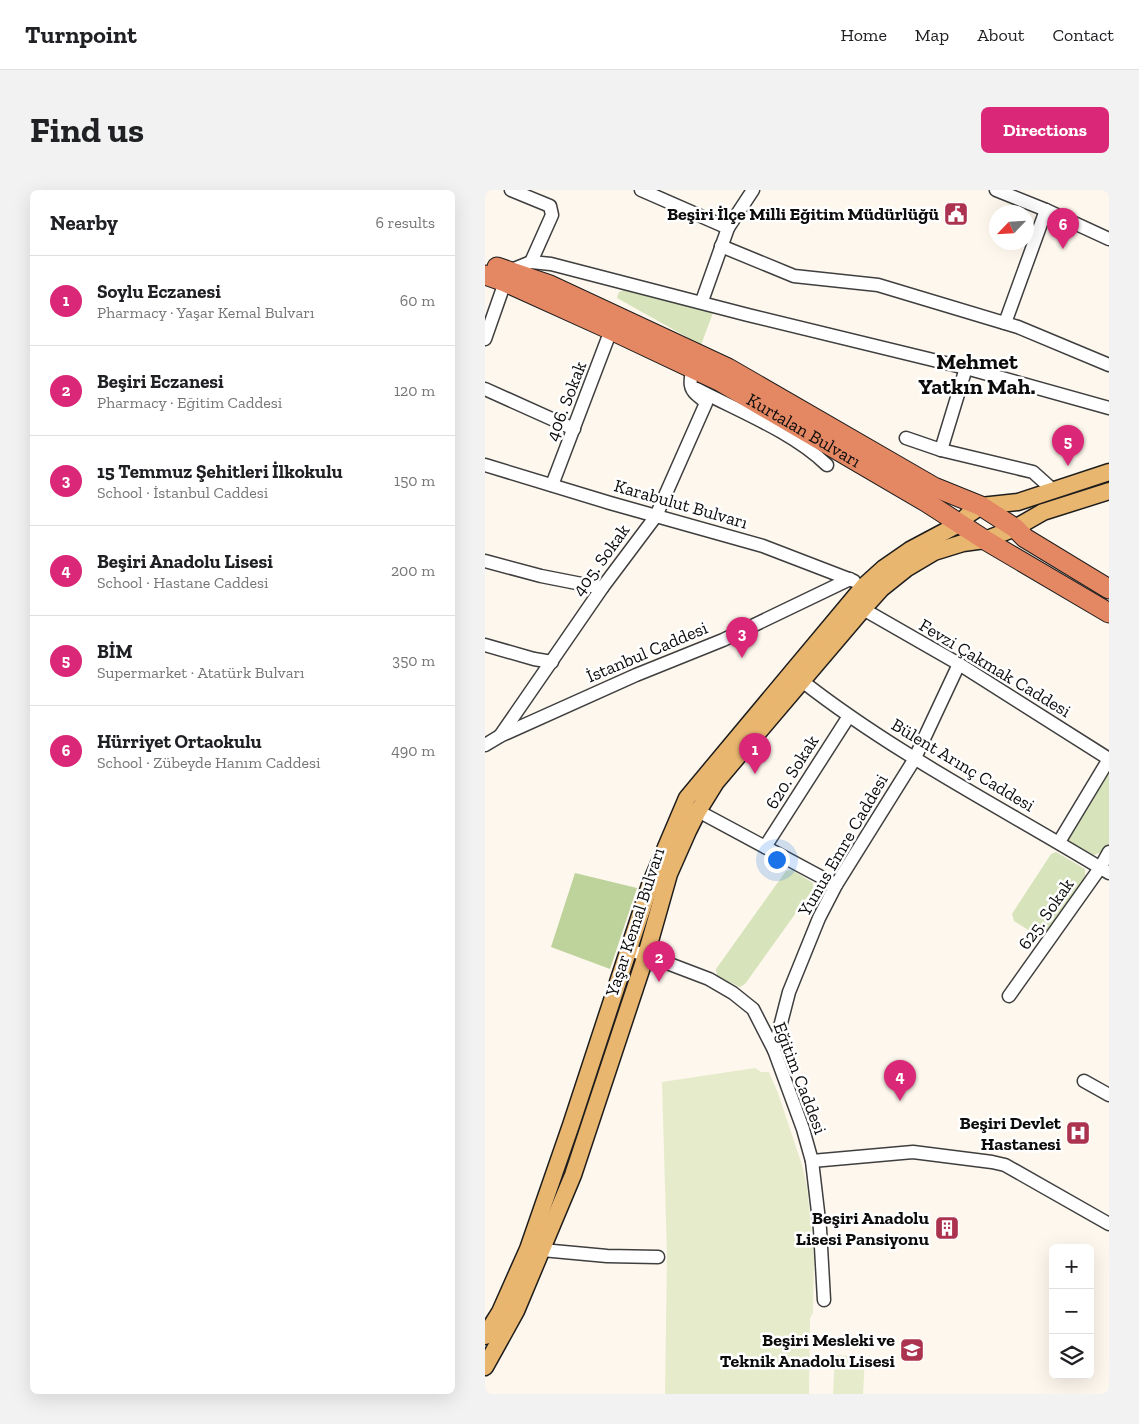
<!DOCTYPE html>
<html lang="en">
<head>
<meta charset="utf-8">
<style>
  :root { --surface:#fff; --page:#f2f2f2; --text:#202124; --muted:#757577; --line:#e0e0e0; --accent:#db2777 }
  body { margin:0; font-family:"Zilla Slab",serif; background:var(--page); color:var(--text) }
  .controls { position:absolute; right:15px; bottom:15px; display:grid; overflow:hidden; border-radius:8px; box-shadow:0 5px 20px #0002 }
  .controls button { width:45px; height:45px; display:grid; place-items:center; padding:0; border:0; border-bottom:1px solid var(--line); background:var(--surface); color:var(--text); font:25px sans-serif }
  .compass { position:absolute; left:504px; top:15px; width:45px; height:45px; border-radius:50%; background:var(--surface); box-shadow:0 5px 20px #0002; rotate:245deg }
  .you { position:absolute; left:291px; top:669px; width:18px; height:18px; margin:-12px; border:4px solid #fff; border-radius:50%; background:#1a73e8; box-shadow:0 0 0 8px #1a73e833 }
  .badge { display:grid; place-items:center; width:32px; height:32px; border-radius:50%; background:var(--accent); color:#fff; font-size:16px; font-weight:700 }
  .pin { position:absolute; translate:-50% -41px; filter:drop-shadow(0 1px 2px #0008) }
  .pin::after { content:''; position:absolute; top:26px; width:18px; height:15px; background:inherit; clip-path:polygon(0 0,100% 0,50% 100%) }
  .list { margin:0; padding:0; list-style:none }
  h2 { display:flex; justify-content:space-between; align-items:center; height:65px; margin:0; padding:0 20px; font-size:21px }
  h2 small { font-size:16px; font-weight:400; color:var(--muted) }
  .list li { display:grid; grid-template-columns:32px 1fr auto; gap:15px; align-items:center; box-sizing:border-box; height:90px; padding:0 20px; border-top:1px solid var(--line) }
  .list b { display:block; font-size:19px; white-space:nowrap }
  .list p { margin:0; font-size:16px; white-space:nowrap; color:var(--muted) }
  .list em { font-size:16px; font-style:normal; color:var(--muted) }
  .icon { flex:none; width:28px; height:28px; fill:none; stroke:currentColor; stroke-width:2; stroke-linecap:round; stroke-linejoin:round }
  .map { position:relative; flex:none; width:624px; height:1204px; overflow:hidden; border-radius:8px }
  header { display:flex; align-items:center; gap:30px; box-sizing:border-box; height:70px; padding:0 25px; background:var(--surface); border-bottom:1px solid var(--line) }
  header strong { font-size:24px }
  nav { display:flex; gap:28px; margin-inline-start:auto; font-size:18px }
  .intro { display:flex; align-items:center; justify-content:space-between; box-sizing:border-box; height:120px; padding:0 30px }
  h1 { margin:0; font-size:35px }
  .button { padding:12px 22px; border-radius:8px; background:var(--accent); color:#fff; font-size:18px; font-weight:700 }
  main { display:flex; gap:30px; padding:0 30px }
  aside { flex:1; background:var(--surface); border-radius:8px; box-shadow:0 5px 20px #0002 }
  .map>svg:first-child { display:block }
  .green { fill:#d7e3ba }
  .forest { fill:#bed29b }
  .pitch { fill:#e6eccb }
  .lines { fill:none; stroke-linecap:round; stroke-linejoin:round }
  .minor-casing { stroke:#3f3f3f; stroke-width:15 }
  .major-casing { stroke:#1d1d1d; stroke-width:19 }
  .highway-casing { stroke:#1d1d1d; stroke-width:21 }
  .minor { stroke:#fff; stroke-width:12 }
  .major { stroke:#e9b670; stroke-width:16 }
  .highway { stroke:#e48763; stroke-width:19 }
  .labels { text-anchor:middle; stroke-width:5; stroke-linejoin:round; paint-order:stroke }
  .poi-label { font-size:18px; font-weight:bold; fill:#0c0c0c; stroke:#fff; text-anchor:end }
  .street-label { font-size:18px; fill:#0c0c0c; stroke:#fff }
  .district-label { font-size:22px; font-weight:bold; fill:#0c0c0c; stroke:#fff }
</style>
</head>
<body>
<header>
<strong>Turnpoint</strong>
<nav><a>Home</a><a>Map</a><a>About</a><a>Contact</a></nav>
</header>
<div class="intro"><h1>Find us</h1><a class="button">Directions</a></div>
<main>
<aside>
<h2>Nearby<small>6 results</small></h2>
<ul class="list">
<li><span class="badge">1</span><div><b>Soylu Eczanesi</b><p>Pharmacy · Yaşar Kemal Bulvarı</p></div><em>60 m</em></li>
<li><span class="badge">2</span><div><b>Beşiri Eczanesi</b><p>Pharmacy · Eğitim Caddesi</p></div><em>120 m</em></li>
<li><span class="badge">3</span><div><b>15 Temmuz Şehitleri İlkokulu</b><p>School · İstanbul Caddesi</p></div><em>150 m</em></li>
<li><span class="badge">4</span><div><b>Beşiri Anadolu Lisesi</b><p>School · Hastane Caddesi</p></div><em>200 m</em></li>
<li><span class="badge">5</span><div><b>BİM</b><p>Supermarket · Atatürk Bulvarı</p></div><em>350 m</em></li>
<li><span class="badge">6</span><div><b>Hürriyet Ortaokulu</b><p>School · Zübeyde Hanım Caddesi</p></div><em>490 m</em></li>
</ul>
</aside>
<div class="map">
<svg width="624" height="1204" viewBox="0 0 624 1204">
  <rect width="100%" height="100%" fill="#fdf7ed"/>
  <g class="green">
    <polygon points="145,98 229,120 216,155 132,108 134,102"/>
    <polygon points="624,583 624,654 619,661 609,665 584,651 583,644 617,586"/>
    <polygon points="571,662 600,679 600,687 563,745 556,748 529,731 527,724 566,664"/>
    <polygon points="307,680 328,693 328,699 260,794 255,797 232,786 231,779 301,681"/>
  </g>
  <polygon class="forest" points="90,683 152,698 125,779 66,757"/>
  <g class="pitch">
    <polygon points="270,878 276,882 284,882 293,903 317,975 322,997 329,1067 328,1123 325,1128 324,1204 180,1204 182,1067 177,892"/>
    <polygon points="350,1165 380,1167 378,1204 348,1204"/>
  </g>
  <g class="lines">
    <defs>
      <g id="minor">
        <polyline points="26,0 65,16 67,25 46,72"/>
        <polyline points="156,0 243,38"/>
        <polyline points="511,0 561,20 624,49"/>
        <polyline points="236,56 309,86 393,95 533,137 624,175"/>
        <polyline points="24,81 46,72 66,74 263,125 481,178 624,218"/>
        <polyline points="217,111 243,38 268,0"/>
        <polyline points="520,133 561,20"/>
        <polyline points="0,149 20,92"/>
        <polyline points="0,199 89,239"/>
        <path d="M212,199C254,221 308,242 342,275"/>
        <polyline points="421,248 456,260 548,282 568,300"/>
        <polyline points="456,260 481,178"/>
        <polyline points="0,275 125,313 278,356 369,391"/>
        <polyline points="67,295 126,140"/>
        <polyline points="0,371 56,386 117,398"/>
        <polyline points="378,419 474,474 624,569"/>
        <polyline points="0,455 49,469 67,472"/>
        <path d="M317,491C413,566 521,620 624,683"/>
        <path d="M15,546L117,398L171,326L221,213C218,209 215,208 211,204C203,197 206,189 207,179"/>
        <polyline points="0,555 15,546 151,485 238,450 365,389"/>
        <polyline points="213,621 351,695"/>
        <polyline points="574,652 624,569"/>
        <polyline points="280,657 364,526"/>
        <polyline points="143,760 161,765 224,789 248,803 268,819 289,860 318,939 327,971 335,1039 339,1110"/>
        <polyline points="524,806 615,678 624,662"/>
        <polyline points="289,860 304,802 334,728 351,695 429,570 474,474"/>
        <polyline points="599,891 624,905"/>
        <polyline points="327,971 428,962 507,972 520,975 624,1034"/>
        <polyline points="57,1060 122,1066 173,1067"/>
      </g>
      <g id="major">
        <polyline points="0,1146 15,1122 43,1059 86,935 165,695 202,608 378,397 399,378 425,360 474,334 484,324 496,316 533,312 624,282"/>
        <polyline points="0,1177 31,1121 88,985 161,765 184,684 203,641 213,621 231,592 378,419 397,398 422,378 449,362 478,353 500,350 530,338 558,322 624,301"/>
      </g>
      <g id="highway">
        <polyline points="12,77 65,95 243,178 449,297 496,316 530,338 540,348 624,399"/>
        <path id="s1" d="M0,85L20,92L126,140L236,192L441,312L500,350L624,423"/>
      </g>
    </defs>
    <use href="#minor" class="minor-casing"/>
    <use href="#major" class="major-casing"/>
    <use href="#highway" class="highway-casing"/>
    <use href="#minor" class="minor"/>
    <use href="#major" class="major"/>
    <use href="#highway" class="highway"/>
  </g>
  <defs>
    <symbol id="civic-square" viewBox="-11 -11 22 22"><rect x="-9" y="-9" width="18" height="18" rx="4" fill="#ac334f" stroke="#fff"/><path d="M-.6-6.5H3V-4.5H.6V-3L4-1V1h2V6H-6V1h2V-1L-.6-3ZM-1.2 2.5V6h2.4V2.5Z" fill="#fff"/></symbol>
    <symbol id="hospital-square" viewBox="-11 -11 22 22"><rect x="-9" y="-9" width="18" height="18" rx="4" fill="#ac334f" stroke="#fff"/><path d="M-5-5h3v3.5h4V-5h3V5h-3V1.5h-4V5h-3Z" fill="#fff"/></symbol>
    <symbol id="building-square" viewBox="-11 -11 22 22"><rect x="-9" y="-9" width="18" height="18" rx="4" fill="#ac334f" stroke="#fff"/><path d="M-4-6H4V6H1V3H-1V6H-4ZM-2.5-4.3h1.7v1.8h-1.7ZM.8-4.3h1.7v1.8H.8ZM-2.5-1h1.7V.8h-1.7ZM.8-1h1.7V.8H.8Z" fill="#fff"/></symbol>
    <symbol id="school-square" viewBox="-11 -11 22 22"><rect x="-9" y="-9" width="18" height="18" rx="4" fill="#ac334f" stroke="#fff"/><path d="M0-5L7-2L0 1L-7-2ZM-4 1L0 2.5L4 1V4Q0 6-4 4Z" fill="#fff"/></symbol>
  </defs>
  <g fill-rule="evenodd">
    <use href="#civic-square" x="457" y="10" width="28" height="28"/>
    <use href="#hospital-square" x="579" y="929" width="28" height="28"/>
    <use href="#building-square" x="448" y="1024" width="28" height="28"/>
    <use href="#school-square" x="413" y="1146" width="28" height="28"/>
  </g>
  <g class="labels">
    <g class="poi-label">
      <text x="454" y="30">Beşiri İlçe Milli Eğitim Müdürlüğü</text>
      <text x="576" y="939">Beşiri Devlet<tspan x="576" dy="21">Hastanesi</tspan></text>
      <text x="444" y="1034">Beşiri Anadolu<tspan x="444" dy="21">Lisesi Pansiyonu</tspan></text>
      <text x="410" y="1156">Beşiri Mesleki ve<tspan x="410" dy="21">Teknik Anadolu Lisesi</tspan></text>
    </g>
    <g class="street-label">
      <text transform="translate(81 211) rotate(-69)" y="6">406. Sokak</text>
      <text dy="6" stroke="none"><textPath href="#s1" startOffset="355">Kurtalan Bulvarı</textPath></text>
      <text transform="translate(196 314) rotate(16)" y="6">Karabulut Bulvarı</text>
      <text transform="translate(116 370) rotate(-54)" y="6">405. Sokak</text>
      <text transform="translate(162 462) rotate(-23)" y="6">İstanbul Caddesi</text>
      <text transform="translate(510 478) rotate(31)" y="6">Fevzi Çakmak Caddesi</text>
      <text transform="translate(478 575) rotate(31)" y="6">Bülent Arınç Caddesi</text>
      <text transform="translate(307 582) rotate(-58)" y="6">620. Sokak</text>
      <text transform="translate(358 655) rotate(-60)" y="6">Yunus Emre Caddesi</text>
      <text transform="translate(561 724) rotate(-55)" y="6">625. Sokak</text>
      <text transform="translate(150 732) rotate(-72)" y="6">Yaşar Kemal Bulvarı</text>
      <text transform="translate(315 888) rotate(69)" y="6">Eğitim Caddesi</text>
    </g>
    <g class="district-label">
      <text x="492" y="179">Mehmet<tspan x="492" dy="25">Yatkın Mah.</tspan></text>
    </g>
  </g>
</svg>
<div class="controls">
<button>+</button>
<button>−</button>
<button><svg class="icon" aria-label="layers" viewBox="0 0 24 24"><path d="M12 4l9 5-9 5-9-5zM3 14l9 5 9-5"/></svg></button>
</div>
<svg class="compass" viewBox="-18 -18 36 36"><path d="M0-13l5 13h-10z" fill="#e53935"/><path d="M0 13l5-13h-10z" fill="#757577"/></svg>
<div class="you"></div>
<div class="pin badge" style="left:270px;top:584px">1</div>
<div class="pin badge" style="left:174px;top:792px">2</div>
<div class="pin badge" style="left:257px;top:468px">3</div>
<div class="pin badge" style="left:415px;top:911px">4</div>
<div class="pin badge" style="left:583px;top:276px">5</div>
<div class="pin badge" style="left:578px;top:59px">6</div>
</div>
</main>
</body>
</html>
